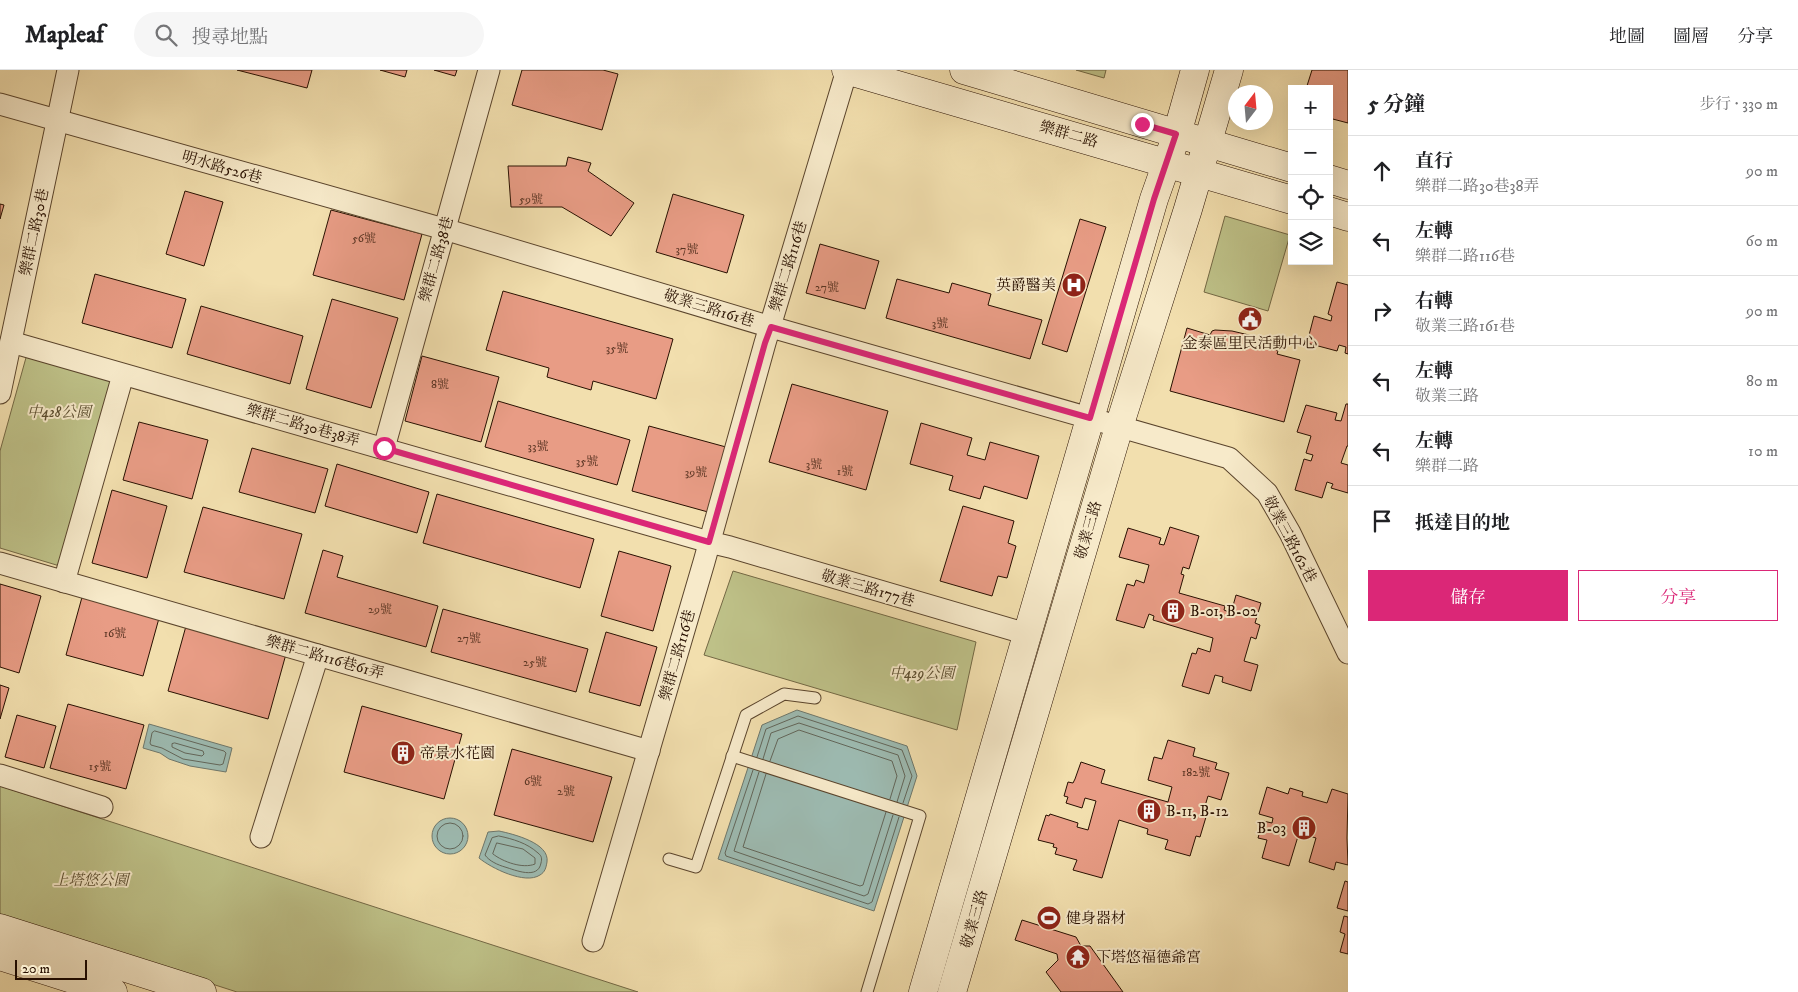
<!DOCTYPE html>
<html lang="zh-TW">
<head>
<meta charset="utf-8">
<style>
  :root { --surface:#fff; --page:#f6f6f6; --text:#202124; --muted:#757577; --line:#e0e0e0; --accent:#db2777 }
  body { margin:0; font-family:"IM FELL DW Pica","Noto Serif TC",serif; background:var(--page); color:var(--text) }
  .controls { position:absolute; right:15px; top:15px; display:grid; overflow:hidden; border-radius:0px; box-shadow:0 5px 20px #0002 }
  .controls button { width:45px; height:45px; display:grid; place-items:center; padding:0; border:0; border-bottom:1px solid var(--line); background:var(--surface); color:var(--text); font:25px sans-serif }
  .compass { position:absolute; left:1228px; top:15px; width:45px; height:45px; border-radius:50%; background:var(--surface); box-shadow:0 5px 20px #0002; rotate:16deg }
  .scale { position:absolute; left:15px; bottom:12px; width:72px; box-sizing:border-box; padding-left:5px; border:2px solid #281001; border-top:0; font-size:14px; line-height:18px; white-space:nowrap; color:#281001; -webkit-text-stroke:4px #f7eaca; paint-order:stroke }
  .stop { position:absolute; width:15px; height:15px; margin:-11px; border:4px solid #db2777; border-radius:50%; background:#fff }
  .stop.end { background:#db2777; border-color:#fff; box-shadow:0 1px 5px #0008 }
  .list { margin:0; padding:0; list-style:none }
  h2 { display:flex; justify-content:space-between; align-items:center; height:65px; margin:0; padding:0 20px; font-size:21px }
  h2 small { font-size:16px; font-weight:400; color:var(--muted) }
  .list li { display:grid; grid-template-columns:32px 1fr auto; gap:15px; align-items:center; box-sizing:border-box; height:70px; padding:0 20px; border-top:1px solid var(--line) }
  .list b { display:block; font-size:19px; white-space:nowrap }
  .list p { margin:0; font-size:16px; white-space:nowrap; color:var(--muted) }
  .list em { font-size:16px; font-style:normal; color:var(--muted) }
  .actions { display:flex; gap:10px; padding:15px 20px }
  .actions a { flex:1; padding:11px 0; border:1px solid var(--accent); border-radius:0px; text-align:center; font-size:18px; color:var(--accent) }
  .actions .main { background:var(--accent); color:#fff }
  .icon { flex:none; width:28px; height:28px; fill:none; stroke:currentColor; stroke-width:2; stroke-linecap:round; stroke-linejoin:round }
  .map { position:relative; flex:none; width:1348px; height:922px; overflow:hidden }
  header { display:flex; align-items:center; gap:30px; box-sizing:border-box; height:70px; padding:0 25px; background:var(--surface); border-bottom:1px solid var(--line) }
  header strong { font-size:24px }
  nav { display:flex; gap:28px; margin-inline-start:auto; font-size:18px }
  .search { width:350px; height:45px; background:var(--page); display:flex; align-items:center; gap:12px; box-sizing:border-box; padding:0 18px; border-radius:28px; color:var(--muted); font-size:19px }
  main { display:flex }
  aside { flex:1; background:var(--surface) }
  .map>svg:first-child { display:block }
  .green { fill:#bec188; stroke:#736844 }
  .water { fill:#9dbbb2; stroke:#6e776b }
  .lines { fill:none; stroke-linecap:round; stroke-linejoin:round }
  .shore { stroke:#62665a; stroke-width:1 }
  .building { fill:#e89c85; stroke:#281001 }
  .lane-casing { stroke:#5a442c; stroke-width:13 }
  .street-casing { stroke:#5a442c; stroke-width:23 }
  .secondary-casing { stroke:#281001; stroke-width:29 }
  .lane { stroke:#f7eaca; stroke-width:11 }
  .street { stroke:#f7eaca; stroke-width:21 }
  .secondary { stroke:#f7eaca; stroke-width:28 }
  .route { stroke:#db2777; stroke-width:6 }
  .labels { text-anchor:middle; stroke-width:4; stroke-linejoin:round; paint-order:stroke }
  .number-label { font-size:12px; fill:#583322 }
  .street-label { font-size:15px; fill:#281001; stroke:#f7eaca }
  .poi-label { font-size:15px; fill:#281001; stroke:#f7eaca; text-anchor:start }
  .park-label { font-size:15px; font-style:italic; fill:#5c4e30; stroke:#f7eaca }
</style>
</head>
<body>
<header>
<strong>Mapleaf</strong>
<div class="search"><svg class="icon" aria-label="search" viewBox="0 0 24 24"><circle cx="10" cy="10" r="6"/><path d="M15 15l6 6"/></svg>搜尋地點</div>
<nav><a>地圖</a><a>圖層</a><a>分享</a></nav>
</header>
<main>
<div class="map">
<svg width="1348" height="922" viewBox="0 0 1348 922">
  <rect width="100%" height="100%" fill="#f2dfae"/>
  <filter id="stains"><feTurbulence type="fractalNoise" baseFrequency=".004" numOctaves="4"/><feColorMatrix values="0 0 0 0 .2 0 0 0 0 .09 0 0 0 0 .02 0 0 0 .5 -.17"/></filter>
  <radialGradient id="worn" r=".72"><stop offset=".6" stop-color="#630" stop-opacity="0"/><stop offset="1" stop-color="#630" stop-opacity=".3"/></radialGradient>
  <g class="green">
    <polygon points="1076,0 1106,0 1104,8"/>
    <polygon points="1225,146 1290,165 1268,241 1204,222"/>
    <polygon points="27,284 116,309 63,497 0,478 0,381"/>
    <polygon points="733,501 976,572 957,660 704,585"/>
    <polygon points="0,716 638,922 237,922 0,846"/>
  </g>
  <g class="water">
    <polygon points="797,640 907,676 917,706 874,841 718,789 762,655"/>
    <polygon points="149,654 232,678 226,702 190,696 169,689 160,683 143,678"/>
    <circle cx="450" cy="766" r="18"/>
    <path d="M499,761C513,764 550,773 547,792C546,798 545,802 540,805C525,815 491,798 479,788L488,762Z"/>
  </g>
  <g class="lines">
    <g class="shore">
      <polygon points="155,661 224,681 226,683 223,694 220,695 183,689 162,678 151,675 150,673 152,663"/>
      <polygon points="175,673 203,681 204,684 202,686 185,683 172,677 172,674"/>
      <polyline points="757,687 766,659 798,646 902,680 912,706 903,733"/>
      <polyline points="763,689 771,663 799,653 898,685 905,706 897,732"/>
      <polyline points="770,691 778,669 799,660 892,691 897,706 890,729"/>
      <polyline points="753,700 725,783 726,786 868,834 872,832 899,747"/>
      <polyline points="759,702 734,781 864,826 868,824 893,745"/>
      <polyline points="766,704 743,777 860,816 863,815 886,742"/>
      <circle cx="450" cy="766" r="13"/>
      <path d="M499,766C513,769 527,773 538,783C542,786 542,789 541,793C538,810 515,800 505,797C498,795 489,791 485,785L492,768Z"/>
      <path d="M497,773L523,779L535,788V794C523,799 503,792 493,784Z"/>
    </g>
  </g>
  <g class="building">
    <polygon points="237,0 312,0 307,18"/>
    <polygon points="380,0 407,0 405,7"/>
    <polygon points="434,0 457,0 455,6"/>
    <polygon points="522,0 603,0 618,4 602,60 512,35"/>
    <polygon points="1312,0 1348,0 1348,53 1329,48 1329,19 1306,19"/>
    <polygon points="568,87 591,93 588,101 634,133 611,166 562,137 511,137 508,96 566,96"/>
    <polygon points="185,121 223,132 204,196 166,184"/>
    <polygon points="673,124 744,145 727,203 656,182"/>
    <polygon points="0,134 4,135 0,149"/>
    <polygon points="331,140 422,164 404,230 313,205"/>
    <polygon points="1080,149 1106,157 1067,282 1042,274"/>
    <polygon points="820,174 879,191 865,239 806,223"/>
    <polygon points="95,204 186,229 172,278 82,253"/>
    <polygon points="897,209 949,223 952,213 991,224 988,235 1042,250 1030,289 886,248"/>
    <polygon points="1337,212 1348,215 1348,284 1345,283 1346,277 1339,275 1337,281 1307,273 1314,246 1331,251 1332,246 1328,244"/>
    <polygon points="503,221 673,269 656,329 593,311 591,320 547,307 549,298 486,280"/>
    <polygon points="332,229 398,248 371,338 306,319"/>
    <polygon points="201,236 303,266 290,314 187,284"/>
    <polygon points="1187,258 1210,265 1212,261 1215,260 1232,261 1249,265 1264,272 1278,281 1277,284 1300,290 1284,352 1170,321"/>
    <polygon points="422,286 499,307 481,372 405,351"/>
    <polygon points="792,314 888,341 866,420 769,392"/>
    <polygon points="498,331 630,370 617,415 485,377"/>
    <polygon points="1346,334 1348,334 1348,376 1347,376 1341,393 1348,395 1348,423 1331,418 1333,414 1327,412 1322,428 1295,420 1304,389 1311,391 1313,385 1306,383 1311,366 1297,362 1306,335 1337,343 1335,350 1341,351"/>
    <polygon points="139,352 208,370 192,429 123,410"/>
    <polygon points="921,353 972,368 967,385 985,390 990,372 1039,386 1027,429 984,416 980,429 949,420 953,406 910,394"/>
    <polygon points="649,356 726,377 708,442 632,421"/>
    <polygon points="252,378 328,399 315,443 239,422"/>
    <polygon points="337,394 429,422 417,463 325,436"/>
    <polygon points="112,420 167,436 147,508 92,493"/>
    <polygon points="437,424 594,469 580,518 423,473"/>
    <polygon points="963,436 1014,451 1008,473 1016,476 1007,508 998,506 992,526 940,511"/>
    <polygon points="203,437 302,464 284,529 184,502"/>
    <polygon points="1170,457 1199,466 1189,499 1183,497 1181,504 1184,505 1179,523 1225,536 1224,540 1231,543 1236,525 1261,533 1255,553 1260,555 1256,569 1251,567 1244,591 1258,595 1251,621 1222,612 1223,607 1215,605 1209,624 1182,616 1192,583 1196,584 1198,578 1210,582 1213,568 1153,550 1154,546 1149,544 1144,558 1116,550 1127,514 1134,516 1136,510 1144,513 1149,495 1119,487 1128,458 1161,468 1159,474 1164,475"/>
    <polygon points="323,480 343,486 337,507 438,536 426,577 305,543"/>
    <polygon points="619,481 671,496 653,561 601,546"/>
    <polygon points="0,514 41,526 19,603 0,597"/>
    <polygon points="84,520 161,541 143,606 66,585"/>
    <polygon points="443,539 588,579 576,622 431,582"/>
    <polygon points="186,556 286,584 268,649 168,621"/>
    <polygon points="606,562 657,577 640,636 589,622"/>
    <polygon points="0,615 9,618 0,649"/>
    <polygon points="68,634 144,655 126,719 50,698"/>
    <polygon points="362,636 462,664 444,729 344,702"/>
    <polygon points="17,645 56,656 44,698 5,687"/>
    <polygon points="1168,670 1195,678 1193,686 1217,693 1215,699 1229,703 1221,730 1208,726 1202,746 1206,747 1200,767 1196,766 1190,786 1165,779 1168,770 1147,764 1148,759 1119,750 1102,808 1073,800 1077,790 1055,784 1057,778 1053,777 1054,774 1038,770 1046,745 1049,746 1050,744 1078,753 1077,757 1088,760 1096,731 1085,728 1082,738 1066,733 1068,727 1064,726 1068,712 1073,713 1075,709 1081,692 1105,700 1101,713 1168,732 1172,717 1148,710 1154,687 1162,689"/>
    <polygon points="512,679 612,707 593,772 494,745"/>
    <polygon points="1267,717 1288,724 1290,718 1303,722 1302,726 1327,733 1332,719 1348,724 1347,768 1348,795 1336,792 1334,800 1309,792 1316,768 1299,763 1289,796 1262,788 1267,770 1258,768 1263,751 1272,753 1273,748 1259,744"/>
    <polygon points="1345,811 1348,812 1348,841 1337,838"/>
    <polygon points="1344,846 1348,847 1348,884 1340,882 1345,864 1340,862"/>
    <polygon points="1022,850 1076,867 1081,876 1090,876 1123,922 1061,922 1046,902 1058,890 1057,884 1015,870"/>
  </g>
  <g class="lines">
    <defs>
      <g id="lane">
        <polyline points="732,686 920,746 867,922"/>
        <polyline points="669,789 696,797 746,645 784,624 815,628"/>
      </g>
      <g id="street">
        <polyline points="0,34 444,159 771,257 1229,388 1267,423 1290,463 1348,583"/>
        <polyline points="11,272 709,472 730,477 1027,564"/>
        <polyline points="0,323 68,0"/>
        <polyline points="384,378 489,0"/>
        <polyline points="0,493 649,681"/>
        <polyline points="64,512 123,305"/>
        <polyline points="0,705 102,737"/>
        <polyline points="261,767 318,585"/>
        <polyline points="593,871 704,492 765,273 847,0"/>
      </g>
      <g id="secondary">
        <polyline points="846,0 1292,130"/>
        <polyline points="964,0 1292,98"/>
        <polyline points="1329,109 1348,115"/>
        <polyline points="1329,141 1348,147"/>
        <polyline points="0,858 202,922"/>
        <polyline points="0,886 113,922"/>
        <polyline points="923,922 1154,129 1177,64 1195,0"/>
        <polyline points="952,922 1119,357 1188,139 1229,0"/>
      </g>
    </defs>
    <use href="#lane" class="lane-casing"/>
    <use href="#street" class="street-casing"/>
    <use href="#secondary" class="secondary-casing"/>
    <use href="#lane" class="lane"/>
    <use href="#street" class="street"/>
    <use href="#secondary" class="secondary"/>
  </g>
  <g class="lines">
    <polyline class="route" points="384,378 709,472 765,273 771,257 1090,348 1154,129 1176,64 1142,54"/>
  </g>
  <defs>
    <symbol id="hospital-disc" viewBox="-11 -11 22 22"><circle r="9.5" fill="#8f2418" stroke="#f7eaca"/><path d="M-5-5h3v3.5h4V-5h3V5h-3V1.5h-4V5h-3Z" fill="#fff"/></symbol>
    <symbol id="civic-disc" viewBox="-11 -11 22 22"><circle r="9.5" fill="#8f2418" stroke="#f7eaca"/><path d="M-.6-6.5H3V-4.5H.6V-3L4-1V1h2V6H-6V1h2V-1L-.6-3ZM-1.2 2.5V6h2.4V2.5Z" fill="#fff"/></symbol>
    <symbol id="building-disc" viewBox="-11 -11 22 22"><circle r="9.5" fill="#8f2418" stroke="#f7eaca"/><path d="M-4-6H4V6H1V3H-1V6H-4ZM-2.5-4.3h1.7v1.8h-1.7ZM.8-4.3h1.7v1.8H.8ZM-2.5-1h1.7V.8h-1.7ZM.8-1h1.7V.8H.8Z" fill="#fff"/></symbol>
    <symbol id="stadium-disc" viewBox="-11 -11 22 22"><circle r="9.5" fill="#8f2418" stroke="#f7eaca"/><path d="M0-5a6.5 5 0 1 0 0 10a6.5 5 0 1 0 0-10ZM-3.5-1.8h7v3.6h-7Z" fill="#fff"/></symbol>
    <symbol id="temple-disc" viewBox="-11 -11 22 22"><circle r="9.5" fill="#8f2418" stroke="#f7eaca"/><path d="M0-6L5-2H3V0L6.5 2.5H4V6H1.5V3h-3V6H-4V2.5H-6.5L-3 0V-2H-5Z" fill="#fff"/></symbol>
  </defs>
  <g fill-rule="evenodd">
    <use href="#hospital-disc" x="1060" y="201" width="28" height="28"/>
    <use href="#civic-disc" x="1236" y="235" width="28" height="28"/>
    <use href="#building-disc" x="1159" y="527" width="28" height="28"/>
    <use href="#building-disc" x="389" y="669" width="28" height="28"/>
    <use href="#building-disc" x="1135" y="727" width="28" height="28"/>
    <use href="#building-disc" x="1290" y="744" width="28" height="28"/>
    <use href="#stadium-disc" x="1035" y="834" width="28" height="28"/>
    <use href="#temple-disc" x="1064" y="873" width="28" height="28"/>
  </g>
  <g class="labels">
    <g class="number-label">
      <text x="531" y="133">59號</text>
      <text x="364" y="172">56號</text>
      <text x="687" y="183">37號</text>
      <text x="827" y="221">27號</text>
      <text x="940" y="257">3號</text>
      <text x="617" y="282">35號</text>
      <text x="440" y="318">8號</text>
      <text x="538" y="380">33號</text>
      <text x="587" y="395">35號</text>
      <text x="814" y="398">3號</text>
      <text x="845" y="405">1號</text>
      <text x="696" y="406">39號</text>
      <text x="380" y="543">29號</text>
      <text x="115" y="567">16號</text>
      <text x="469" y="572">27號</text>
      <text x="535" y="596">25號</text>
      <text x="100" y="700">15號</text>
      <text x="1196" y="706">182號</text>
      <text x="533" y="715">6號</text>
      <text x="566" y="725">2號</text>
    </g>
    <g class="street-label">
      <text transform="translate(1069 64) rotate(16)" y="5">樂群二路</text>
      <text transform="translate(222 97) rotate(16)" y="5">明水路526巷</text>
      <text transform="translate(34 162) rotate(-78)" y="5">樂群二路30巷</text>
      <text transform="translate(436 189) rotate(-74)" y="5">樂群二路38巷</text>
      <text transform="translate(788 196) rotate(-73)" y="5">樂群二路116巷</text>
      <text transform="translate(709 238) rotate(17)" y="5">敬業三路161巷</text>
      <text transform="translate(303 355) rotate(16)" y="5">樂群二路30巷38弄</text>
      <text transform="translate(1088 460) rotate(-74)" y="5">敬業三路</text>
      <text transform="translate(1290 469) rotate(62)" y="5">敬業三路162巷</text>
      <text transform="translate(868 518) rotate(16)" y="5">敬業三路177巷</text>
      <text transform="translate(677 585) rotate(-74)" y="5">樂群二路116巷</text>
      <text transform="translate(325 587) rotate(16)" y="5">樂群二路116巷61弄</text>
      <text transform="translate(974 849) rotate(-74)" y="5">敬業三路</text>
    </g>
    <g class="poi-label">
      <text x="1056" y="220" text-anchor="end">英爵醫美</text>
      <text x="1250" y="278" text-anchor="middle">金泰區里民活動中心</text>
      <text x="1190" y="546">B-01, B-02</text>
      <text x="420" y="688">帝景水花園</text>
      <text x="1166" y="746">B-11, B-12</text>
      <text x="1286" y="763" text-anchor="end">B-03</text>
      <text x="1066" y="853">健身器材</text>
      <text x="1096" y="892">下塔悠福德爺宮</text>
    </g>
    <g class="park-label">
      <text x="59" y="347">中428公園</text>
      <text x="922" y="608">中429公園</text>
      <text x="91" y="815">上塔悠公園</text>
    </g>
  </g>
  <rect width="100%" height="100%" filter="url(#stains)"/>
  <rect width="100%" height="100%" fill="url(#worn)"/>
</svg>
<div class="controls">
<button>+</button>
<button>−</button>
<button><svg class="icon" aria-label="locate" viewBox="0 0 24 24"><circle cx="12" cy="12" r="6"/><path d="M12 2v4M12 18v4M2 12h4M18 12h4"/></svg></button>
<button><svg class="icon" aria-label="layers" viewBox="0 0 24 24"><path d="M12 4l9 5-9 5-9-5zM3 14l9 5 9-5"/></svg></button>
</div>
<svg class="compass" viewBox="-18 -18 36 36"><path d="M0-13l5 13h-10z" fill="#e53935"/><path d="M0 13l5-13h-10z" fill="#757577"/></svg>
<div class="scale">20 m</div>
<div class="stop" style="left:384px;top:378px"></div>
<div class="stop end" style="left:1142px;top:54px"></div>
</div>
<aside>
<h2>5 分鐘<small>步行 · 330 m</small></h2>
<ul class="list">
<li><svg class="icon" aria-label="ahead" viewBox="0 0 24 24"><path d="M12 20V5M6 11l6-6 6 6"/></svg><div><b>直行</b><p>樂群二路30巷38弄</p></div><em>90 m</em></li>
<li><svg class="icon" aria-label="left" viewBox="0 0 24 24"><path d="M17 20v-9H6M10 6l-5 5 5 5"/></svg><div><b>左轉</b><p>樂群二路116巷</p></div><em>60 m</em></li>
<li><svg class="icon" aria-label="right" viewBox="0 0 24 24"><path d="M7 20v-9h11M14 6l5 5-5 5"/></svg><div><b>右轉</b><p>敬業三路161巷</p></div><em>90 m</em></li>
<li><svg class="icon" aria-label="left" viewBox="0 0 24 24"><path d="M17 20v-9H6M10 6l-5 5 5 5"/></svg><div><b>左轉</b><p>敬業三路</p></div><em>80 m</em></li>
<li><svg class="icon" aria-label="left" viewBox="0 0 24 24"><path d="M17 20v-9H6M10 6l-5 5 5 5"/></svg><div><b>左轉</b><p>樂群二路</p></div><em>10 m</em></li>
<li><svg class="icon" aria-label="arrive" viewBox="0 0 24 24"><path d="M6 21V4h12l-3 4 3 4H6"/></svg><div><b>抵達目的地</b></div></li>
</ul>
<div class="actions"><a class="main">儲存</a><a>分享</a></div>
</aside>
</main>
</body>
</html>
